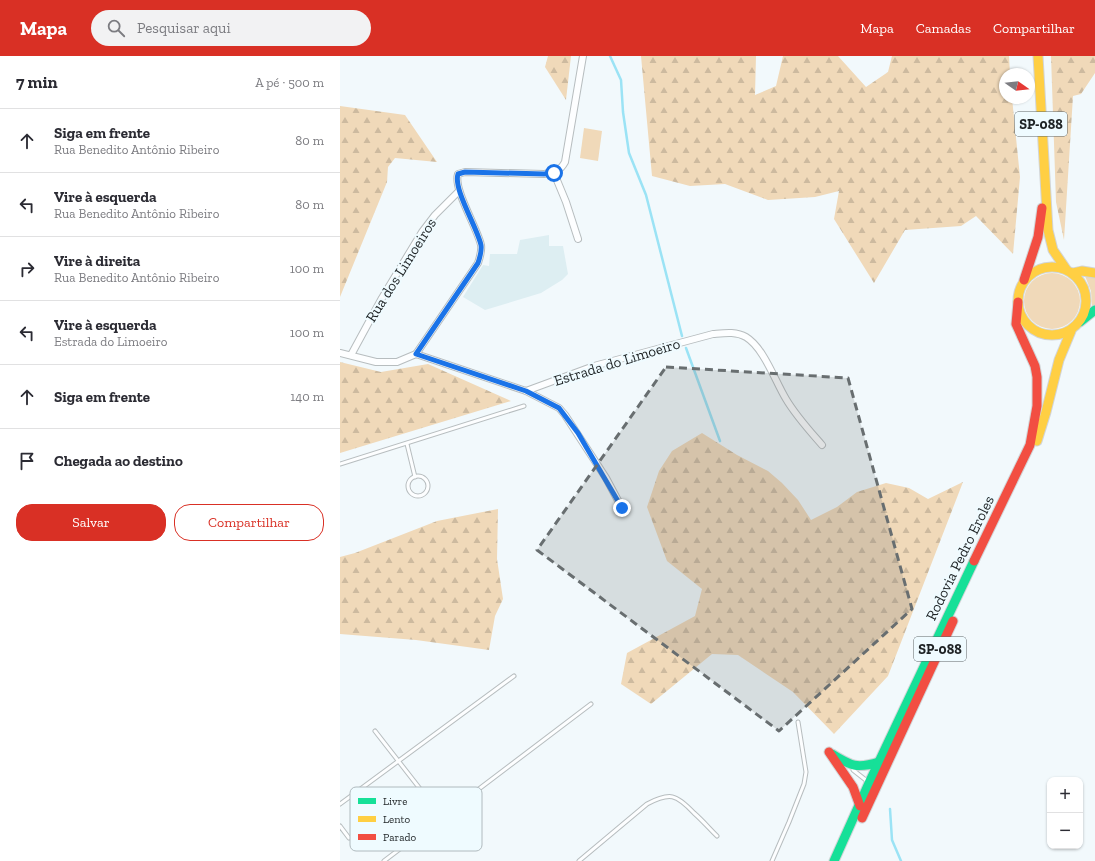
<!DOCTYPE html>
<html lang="pt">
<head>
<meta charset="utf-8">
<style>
  :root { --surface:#fff; --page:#f2f2f3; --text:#2b2b33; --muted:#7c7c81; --line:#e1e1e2; --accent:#d93025 }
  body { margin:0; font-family:"Zilla Slab",serif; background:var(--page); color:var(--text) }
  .controls { position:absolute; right:12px; bottom:12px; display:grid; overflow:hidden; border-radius:8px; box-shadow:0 1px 3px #0004 }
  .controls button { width:36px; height:36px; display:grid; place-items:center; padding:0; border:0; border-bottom:1px solid var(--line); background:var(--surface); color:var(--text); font:20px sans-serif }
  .compass { position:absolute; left:659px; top:12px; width:36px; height:36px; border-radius:50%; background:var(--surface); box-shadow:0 1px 3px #0004; rotate:104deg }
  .stop { position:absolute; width:12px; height:12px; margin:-9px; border:3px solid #1a73e8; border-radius:50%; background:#fff }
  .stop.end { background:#1a73e8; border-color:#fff; box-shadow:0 1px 4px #0008 }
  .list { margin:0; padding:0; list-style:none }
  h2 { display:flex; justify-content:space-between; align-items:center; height:52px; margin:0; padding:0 16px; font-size:17px }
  h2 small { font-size:13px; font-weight:400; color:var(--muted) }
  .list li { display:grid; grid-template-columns:26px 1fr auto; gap:12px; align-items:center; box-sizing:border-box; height:64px; padding:0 16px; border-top:1px solid var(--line) }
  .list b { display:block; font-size:15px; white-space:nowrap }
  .list p { margin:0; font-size:13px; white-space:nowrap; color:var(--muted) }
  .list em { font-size:13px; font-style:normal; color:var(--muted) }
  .actions { display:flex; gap:8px; padding:12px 16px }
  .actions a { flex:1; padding:9px 0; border:1px solid var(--accent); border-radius:16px; text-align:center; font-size:14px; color:var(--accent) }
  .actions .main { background:var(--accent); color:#fff }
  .icon { flex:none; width:22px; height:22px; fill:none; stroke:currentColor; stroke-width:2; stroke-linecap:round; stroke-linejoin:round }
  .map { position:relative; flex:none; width:755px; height:805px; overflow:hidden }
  header { display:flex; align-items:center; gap:24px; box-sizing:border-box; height:56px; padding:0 20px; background:var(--accent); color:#fff }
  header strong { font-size:19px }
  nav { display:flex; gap:22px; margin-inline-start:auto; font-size:14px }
  .search { width:280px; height:36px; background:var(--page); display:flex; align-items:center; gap:10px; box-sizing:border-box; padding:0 14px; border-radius:22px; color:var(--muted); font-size:15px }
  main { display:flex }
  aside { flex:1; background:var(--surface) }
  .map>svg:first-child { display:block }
  .built { fill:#ddeef2 }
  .grass { fill:#f0d9b9 }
  .forest { fill:url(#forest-firs) }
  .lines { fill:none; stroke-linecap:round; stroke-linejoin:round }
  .stream { stroke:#9be3f5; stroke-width:2.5 }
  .lane-casing { stroke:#b7bdbf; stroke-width:5 }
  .street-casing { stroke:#b7bdbf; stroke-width:8 }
  .fast-casing { stroke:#d2d5d7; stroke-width:11 }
  .slow-casing { stroke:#d2d5d7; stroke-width:11 }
  .jam-casing { stroke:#d2d5d7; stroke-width:11 }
  .lane { stroke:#fdfeff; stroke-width:3 }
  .street { stroke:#fdfeff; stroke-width:6 }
  .fast { stroke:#16e098; stroke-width:9 }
  .slow { stroke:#ffcf43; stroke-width:9 }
  .jam { stroke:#f24e42; stroke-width:9 }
  .route { stroke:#1a73e8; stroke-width:5 }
  .marked { fill:#686e70; fill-opacity:0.2; stroke:#686e70; stroke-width:3; stroke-dasharray:8 5; stroke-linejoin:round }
  .labels { text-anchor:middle; stroke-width:4; stroke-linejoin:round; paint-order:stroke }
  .shield { fill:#effbff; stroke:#5d6466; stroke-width:1 }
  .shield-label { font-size:14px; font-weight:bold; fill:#1e2325 }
  .street-label { font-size:15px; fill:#1e2325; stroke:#effbff }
  .key { fill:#effbff; stroke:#b0babe; stroke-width:1 }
  .key-label { font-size:11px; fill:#1e2325 }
</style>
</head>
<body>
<header>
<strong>Mapa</strong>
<div class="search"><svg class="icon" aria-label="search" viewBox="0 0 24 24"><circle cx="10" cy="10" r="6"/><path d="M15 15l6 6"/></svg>Pesquisar aqui</div>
<nav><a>Mapa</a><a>Camadas</a><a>Compartilhar</a></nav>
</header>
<main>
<aside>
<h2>7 min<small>A pé · 500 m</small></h2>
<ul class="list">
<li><svg class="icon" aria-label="ahead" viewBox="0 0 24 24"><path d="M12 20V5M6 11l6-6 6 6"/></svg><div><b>Siga em frente</b><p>Rua Benedito Antônio Ribeiro</p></div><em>80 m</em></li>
<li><svg class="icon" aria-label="left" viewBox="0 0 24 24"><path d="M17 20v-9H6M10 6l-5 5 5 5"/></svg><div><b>Vire à esquerda</b><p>Rua Benedito Antônio Ribeiro</p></div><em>80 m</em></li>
<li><svg class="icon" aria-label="right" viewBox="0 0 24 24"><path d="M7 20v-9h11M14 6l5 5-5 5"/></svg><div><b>Vire à direita</b><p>Rua Benedito Antônio Ribeiro</p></div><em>100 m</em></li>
<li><svg class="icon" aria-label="left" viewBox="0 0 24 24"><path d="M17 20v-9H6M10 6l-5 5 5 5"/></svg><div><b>Vire à esquerda</b><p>Estrada do Limoeiro</p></div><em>100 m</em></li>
<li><svg class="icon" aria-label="ahead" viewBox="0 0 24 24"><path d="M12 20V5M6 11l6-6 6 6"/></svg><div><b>Siga em frente</b></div><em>140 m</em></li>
<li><svg class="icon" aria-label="arrive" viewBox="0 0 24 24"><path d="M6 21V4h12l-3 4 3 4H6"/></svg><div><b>Chegada ao destino</b></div></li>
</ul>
<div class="actions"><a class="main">Salvar</a><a>Compartilhar</a></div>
</aside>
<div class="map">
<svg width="755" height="805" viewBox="0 0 755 805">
  <defs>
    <pattern id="forest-firs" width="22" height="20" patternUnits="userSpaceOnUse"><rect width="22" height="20" fill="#f0d9b9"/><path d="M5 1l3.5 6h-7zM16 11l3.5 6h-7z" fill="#cdba9f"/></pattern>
  </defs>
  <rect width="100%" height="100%" fill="#f2f9fc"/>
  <polygon class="built" points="209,179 209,190 223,190 228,218 222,224 201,237 145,254 123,241 143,209 149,210 150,198 177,198 180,184"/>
  <g class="grass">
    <polygon points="244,72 262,75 258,105 240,102"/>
    <circle cx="712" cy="245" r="28"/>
    <polygon points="745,220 755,220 755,249 752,251 751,235"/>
  </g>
  <g class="forest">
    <polygon points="208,0 231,0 226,44 205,11"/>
    <polygon points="301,0 416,0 415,39 436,30 443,0 498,0 526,31 548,16 552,0 669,0 670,18 665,18 665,42 672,42 680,121 673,198 636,160 621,170 565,174 534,227 494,163 499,135 475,141 428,144 385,128 350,130 312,120"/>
    <polygon points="711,0 755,0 755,17 741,38 733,40 724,184 716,146"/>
    <polygon points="0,50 65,59 97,106 55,102 48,111 47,126 0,241"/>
    <polygon points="0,306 41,316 88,308 171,345 0,397"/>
    <polygon points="362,377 397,399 428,415 442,427 458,444 471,464 497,451 517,436 546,427 569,432 588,443 623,426 548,620 494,678 453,636 398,599 372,598 311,648 281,628 287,597 355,560 362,533 327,505 307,451 319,415 332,395"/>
    <polygon points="158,453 157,503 163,543 155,560 149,594 76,584 0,578 0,501 15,497 97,465"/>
  </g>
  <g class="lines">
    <g class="stream">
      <polyline points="270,0 281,24 283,56 289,97 306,139 342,280"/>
      <polyline points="346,292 380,385"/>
      <polyline points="550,753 552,784 561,805"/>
    </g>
    <defs>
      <g id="lane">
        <polyline points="67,388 75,421"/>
        <polyline points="0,408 184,350"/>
        <circle cx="78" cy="430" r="10"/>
        <polyline points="35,675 102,761"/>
        <polyline points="513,714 527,725"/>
        <polyline points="0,748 174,620"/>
        <polyline points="0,770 9,782"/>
        <polyline points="44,805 251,648"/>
        <path d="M239,805L307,748C330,736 336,738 354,757C362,764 369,772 377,780"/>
        <polyline points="432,805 449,766 464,728 466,716 458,666"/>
      </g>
      <g id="street">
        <polyline points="214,117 226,146 238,183"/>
        <path d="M0,297L36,306H57L76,298L186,335L254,310L373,278C384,277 396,275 406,281C424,292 435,325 446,343C456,360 469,374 482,389"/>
        <path d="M76,298L138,207C140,201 142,195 141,189C137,171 113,133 118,118L125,116L204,118C215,117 220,115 225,106L243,0"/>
        <polyline points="11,299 42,242 82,176 95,159 119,135"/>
        <polyline points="186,335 219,352 225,359 266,422 282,452"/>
      </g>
      <g id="fast">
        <polyline points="740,266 755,254"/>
        <path d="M492,698C511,710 517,713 539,706"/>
        <polyline points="494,805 529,727 634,505"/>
      </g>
      <g id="slow">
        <polyline points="698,0 708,174 713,194 726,213"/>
        <circle cx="712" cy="245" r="34"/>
        <polyline points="733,217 742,215 755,217"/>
        <polyline points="697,385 706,356 719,304 731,275"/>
      </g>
      <g id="jam">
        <polyline points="684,224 698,181 702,152"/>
        <polyline points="634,505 690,389 697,350 697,321 695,310 676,268 678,246"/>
        <polyline points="489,696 513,731 520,750"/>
        <polyline points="522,762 613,565"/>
      </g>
    </defs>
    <use href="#lane" class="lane-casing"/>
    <use href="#street" class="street-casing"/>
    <use href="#fast" class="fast-casing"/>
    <use href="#slow" class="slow-casing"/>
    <use href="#jam" class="jam-casing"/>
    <use href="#lane" class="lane"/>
    <use href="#street" class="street"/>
    <use href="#fast" class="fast"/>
    <use href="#slow" class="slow"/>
    <use href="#jam" class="jam"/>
  </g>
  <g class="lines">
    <path class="route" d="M214,117L204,118L125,116L118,118C113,133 137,171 141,189C142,195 140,201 138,207L76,298L186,335L219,352L238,377L282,452"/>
  </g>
  <path class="marked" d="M326,311L508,322L572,553L439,675L197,494Z"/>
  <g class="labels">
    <g class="shield">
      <rect x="675" y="56" width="52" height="24" rx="3"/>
      <rect x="574" y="581" width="52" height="24" rx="3"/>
    </g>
    <g class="shield-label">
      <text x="701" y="73">SP-088</text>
      <text x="600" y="598">SP-088</text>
    </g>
    <g class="street-label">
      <text transform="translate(61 214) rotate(-58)" y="5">Rua dos Limoeiros</text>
      <text transform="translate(277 306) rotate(-17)" y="5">Estrada do Limoeiro</text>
      <text transform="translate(620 502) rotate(-64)" y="5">Rodovia Pedro Eroles</text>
    </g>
  </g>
  <rect x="10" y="731" width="132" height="64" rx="6" class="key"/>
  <rect x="18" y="742" width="18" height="6" fill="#16e098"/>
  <rect x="18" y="760" width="18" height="6" fill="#ffcf43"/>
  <rect x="18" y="778" width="18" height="6" fill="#f24e42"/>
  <g class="key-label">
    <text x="43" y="749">Livre</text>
    <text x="43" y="767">Lento</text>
    <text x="43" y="785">Parado</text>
  </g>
</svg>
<div class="controls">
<button>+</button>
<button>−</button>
</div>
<svg class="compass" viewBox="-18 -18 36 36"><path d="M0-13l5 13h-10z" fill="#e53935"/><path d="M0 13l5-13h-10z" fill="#7c7c81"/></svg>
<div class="stop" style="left:214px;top:117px"></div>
<div class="stop end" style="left:282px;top:452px"></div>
</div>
</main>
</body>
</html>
